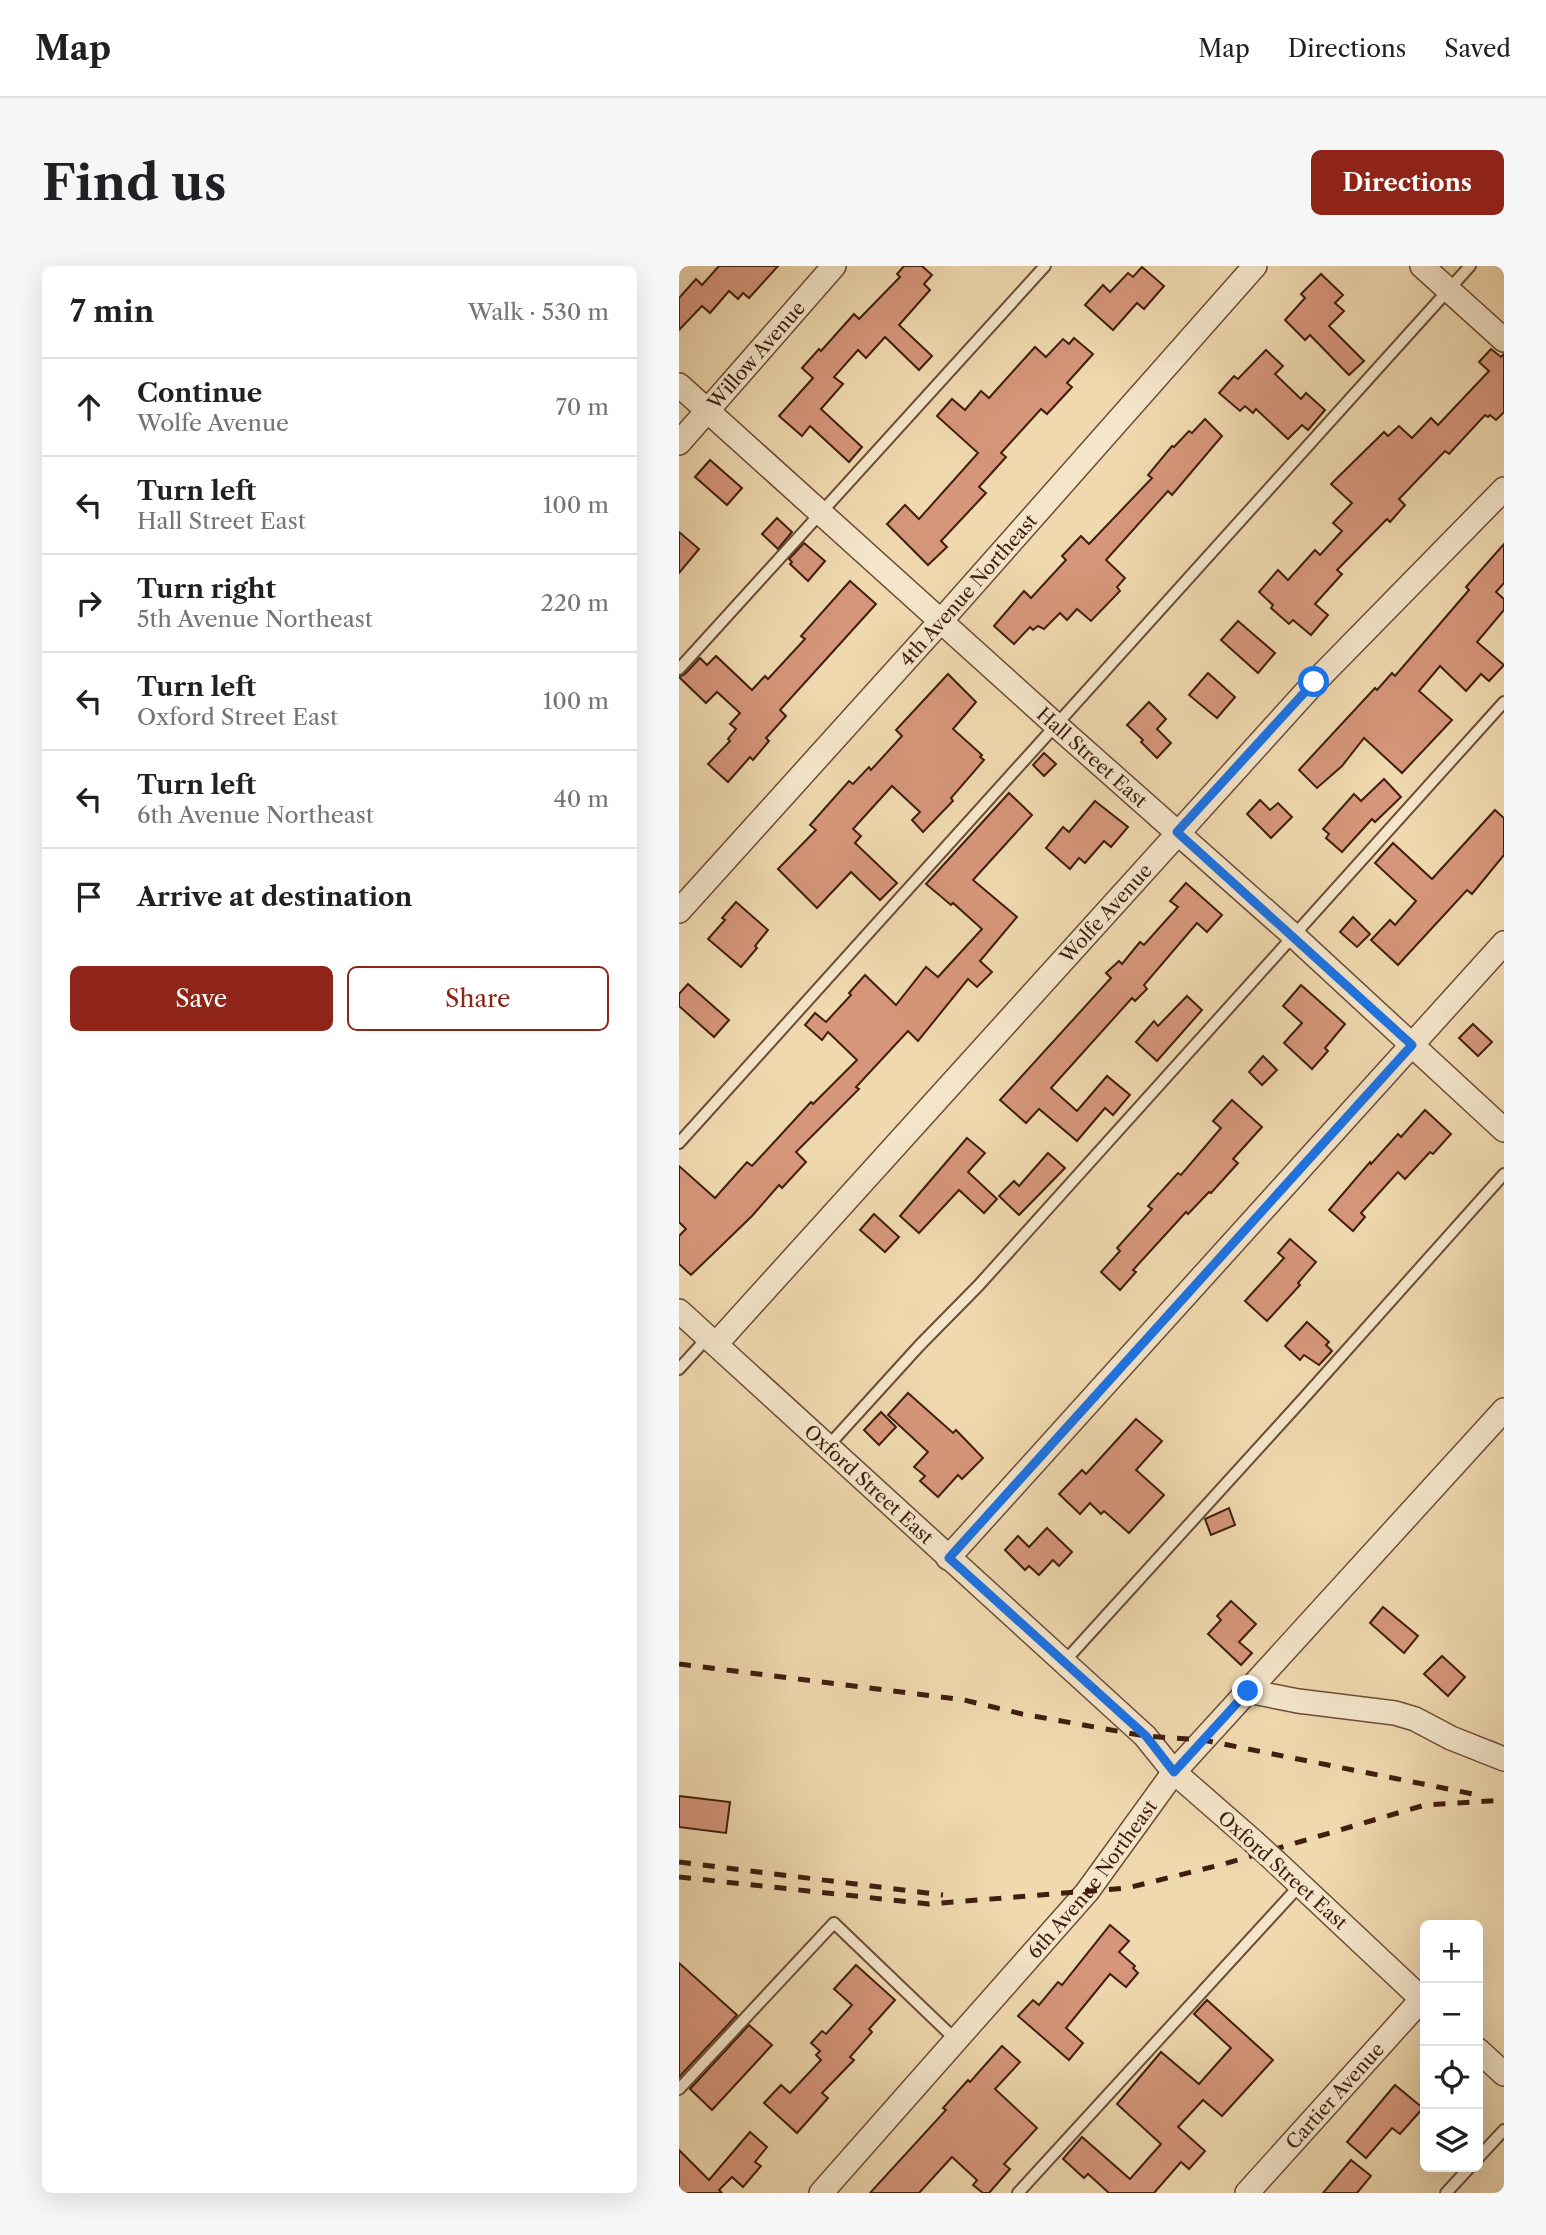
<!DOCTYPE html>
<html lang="en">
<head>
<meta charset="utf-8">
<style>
  :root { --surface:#fff; --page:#f6f6f6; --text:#202124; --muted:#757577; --line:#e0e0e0; --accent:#8f2418 }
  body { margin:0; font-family:"Libre Caslon Text",serif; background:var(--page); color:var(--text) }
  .controls { position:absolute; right:21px; bottom:21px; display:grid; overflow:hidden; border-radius:10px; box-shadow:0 7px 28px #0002 }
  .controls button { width:63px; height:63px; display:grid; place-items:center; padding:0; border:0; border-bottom:2px solid var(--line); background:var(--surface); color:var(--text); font:35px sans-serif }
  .stop { position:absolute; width:21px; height:21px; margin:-16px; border:5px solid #1a73e8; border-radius:50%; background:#fff }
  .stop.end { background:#1a73e8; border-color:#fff; box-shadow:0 2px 7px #0008 }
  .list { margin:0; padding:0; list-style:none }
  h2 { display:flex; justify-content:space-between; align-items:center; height:91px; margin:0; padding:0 28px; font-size:30px }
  h2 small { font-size:23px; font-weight:400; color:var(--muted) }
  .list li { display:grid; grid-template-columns:46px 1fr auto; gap:21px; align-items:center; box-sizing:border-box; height:98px; padding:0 28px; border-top:2px solid var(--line) }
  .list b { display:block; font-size:26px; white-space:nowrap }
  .list p { margin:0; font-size:23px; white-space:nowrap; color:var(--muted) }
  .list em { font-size:23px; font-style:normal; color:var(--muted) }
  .actions { display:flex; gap:14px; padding:21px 28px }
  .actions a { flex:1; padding:16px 0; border:2px solid var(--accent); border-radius:10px; text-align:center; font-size:24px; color:var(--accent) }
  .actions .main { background:var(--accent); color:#fff }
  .icon { flex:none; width:38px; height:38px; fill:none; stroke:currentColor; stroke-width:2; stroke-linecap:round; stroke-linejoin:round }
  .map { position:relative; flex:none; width:825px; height:1927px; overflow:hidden; border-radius:10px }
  header { display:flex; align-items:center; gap:42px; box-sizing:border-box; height:98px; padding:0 35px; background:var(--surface); border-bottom:2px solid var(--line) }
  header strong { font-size:33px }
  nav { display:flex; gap:38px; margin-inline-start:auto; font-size:24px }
  .intro { display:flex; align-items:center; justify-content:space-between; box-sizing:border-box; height:168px; padding:0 42px }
  h1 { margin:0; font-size:49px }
  .button { padding:18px 32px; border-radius:10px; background:var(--accent); color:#fff; font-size:24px; font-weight:700 }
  main { display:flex; gap:42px; padding:0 42px }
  aside { flex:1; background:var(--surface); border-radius:10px; box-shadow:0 7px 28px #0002 }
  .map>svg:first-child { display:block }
  .building { fill:#d6967b; stroke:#401d0f; stroke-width:2 }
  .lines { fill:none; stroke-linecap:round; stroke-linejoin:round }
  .service-casing { stroke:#6c4c37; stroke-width:14 }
  .minor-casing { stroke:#6c4c37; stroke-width:26 }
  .service { stroke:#f5e6cb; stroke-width:10 }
  .minor { stroke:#f5e6cb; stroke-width:23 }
  .rail { stroke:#401d0f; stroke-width:5; stroke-dasharray:12 12; stroke-linecap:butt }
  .minor-bridge-casing { stroke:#6c4c37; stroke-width:26; stroke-linecap:butt }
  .minor-bridge { stroke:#f5e6cb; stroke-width:23 }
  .route { stroke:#1a73e8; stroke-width:9 }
  .labels { text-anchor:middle; stroke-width:7; stroke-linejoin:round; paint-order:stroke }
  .street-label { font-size:19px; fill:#401d0f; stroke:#f5e6cb }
</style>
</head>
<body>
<header>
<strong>Map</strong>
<nav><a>Map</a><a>Directions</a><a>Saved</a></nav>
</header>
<div class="intro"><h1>Find us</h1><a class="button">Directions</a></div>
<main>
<aside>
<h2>7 min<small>Walk · 530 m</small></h2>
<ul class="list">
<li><svg class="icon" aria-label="ahead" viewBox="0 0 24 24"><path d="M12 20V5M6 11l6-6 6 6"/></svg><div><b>Continue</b><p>Wolfe Avenue</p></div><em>70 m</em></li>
<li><svg class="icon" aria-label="left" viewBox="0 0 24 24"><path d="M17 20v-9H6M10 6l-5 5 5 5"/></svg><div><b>Turn left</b><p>Hall Street East</p></div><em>100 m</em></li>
<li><svg class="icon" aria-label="right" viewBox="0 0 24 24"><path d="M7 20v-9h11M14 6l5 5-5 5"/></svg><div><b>Turn right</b><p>5th Avenue Northeast</p></div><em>220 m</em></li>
<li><svg class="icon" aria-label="left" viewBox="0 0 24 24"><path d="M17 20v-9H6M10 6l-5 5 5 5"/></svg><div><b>Turn left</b><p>Oxford Street East</p></div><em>100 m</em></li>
<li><svg class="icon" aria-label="left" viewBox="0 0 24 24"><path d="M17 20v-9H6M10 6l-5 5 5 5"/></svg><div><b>Turn left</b><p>6th Avenue Northeast</p></div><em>40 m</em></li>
<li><svg class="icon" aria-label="arrive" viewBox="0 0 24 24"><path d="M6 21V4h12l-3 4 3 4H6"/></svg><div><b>Arrive at destination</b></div></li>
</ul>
<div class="actions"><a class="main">Save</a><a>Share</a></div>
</aside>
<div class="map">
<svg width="825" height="1927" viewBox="0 0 825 1927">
  <rect width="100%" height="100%" fill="#f0d9af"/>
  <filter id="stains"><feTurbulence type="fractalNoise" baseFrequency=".00286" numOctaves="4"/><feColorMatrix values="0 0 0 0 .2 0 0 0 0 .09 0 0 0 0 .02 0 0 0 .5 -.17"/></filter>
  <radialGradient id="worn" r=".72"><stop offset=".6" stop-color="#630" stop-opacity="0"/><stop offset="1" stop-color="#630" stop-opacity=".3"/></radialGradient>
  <g class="building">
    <polygon points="40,0 99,0 70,32 64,27 59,33 50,25 31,47 23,40 0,64 0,32 17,13 23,19"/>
    <polygon points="225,0 243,0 253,9 245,18 251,24 220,59 253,90 240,104 206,71 187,92 179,84 155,111 164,118 142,143 183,181 170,196 131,160 123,170 100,150 134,112 123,102 140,83 142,85 175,48 180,53 221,11 218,8"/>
    <polygon points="463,1 485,20 465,43 458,37 434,64 406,39 424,19 431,26 449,7 454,11"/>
    <polygon points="642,8 664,29 656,37 665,45 650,60 685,95 670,109 631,69 626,74 606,54 626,32 622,28"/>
    <polygon points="395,72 414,88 388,117 393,121 368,148 362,143 322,187 327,191 300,221 307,227 262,275 268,281 249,299 208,258 226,239 240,253 299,187 258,150 273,133 286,144 302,125 310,132 356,81 367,91 384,73 390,78"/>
    <polygon points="812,83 822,91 825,88 825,146 817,154 811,149 809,151 806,149 770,188 766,185 720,233 726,239 711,256 708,253 658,304 663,308 636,338 649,349 632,369 614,354 610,358 592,342 594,339 580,326 599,304 609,314 636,284 641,289 663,265 654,257 673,237 652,218 705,166 709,170 720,160 733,172 752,152 759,159 810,105 800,96"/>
    <polygon points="587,84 604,100 596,108 622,133 627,127 646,144 629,164 623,159 609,173 577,143 574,147 566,140 561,145 540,127 555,110 559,113"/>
    <polygon points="526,153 543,170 493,229 489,225 427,294 446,312 438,321 441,325 412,355 398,343 388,354 381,347 365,363 359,360 354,364 351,361 335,378 315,360 345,325 352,332 387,294 383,290 402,270 410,278 473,212 469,209 493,180 495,181 510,165 513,167"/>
    <polygon points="31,194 63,222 48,239 16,211"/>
    <polygon points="98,252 113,266 99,283 83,268"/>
    <polygon points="0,266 20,283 0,307"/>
    <polygon points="125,277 146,295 129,315 111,298 113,296 110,293"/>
    <polygon points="825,278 825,317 817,326 825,333 825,344 798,376 825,399 810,415 802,408 787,425 761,400 740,425 773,454 723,507 685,472 663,500 638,522 620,504 696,422 698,424 713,407 716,410 790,324 787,321"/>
    <polygon points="171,315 197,338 101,444 107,450 87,472 90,475 74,494 71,491 49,516 29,498 51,475 49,473 57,463 51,458 61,447 38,426 27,437 0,411 6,408 21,392 28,399 37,390 73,424 86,410 89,413 126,373 122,370"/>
    <polygon points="559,355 596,387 579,407 542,374"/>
    <polygon points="529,407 556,431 538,452 510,429"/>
    <polygon points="269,408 297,436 274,463 303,489 301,491 305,494 272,532 274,535 244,566 233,554 241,546 213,520 174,563 182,570 176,577 218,617 201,634 172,606 138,642 99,603 137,564 131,559 170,515 174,518 190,501 192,504 223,470 217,464"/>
    <polygon points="470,436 487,453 478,463 492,477 478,492 462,476 464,474 448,459"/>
    <polygon points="365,487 377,498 365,510 354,499"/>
    <polygon points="705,513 722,531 696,556 693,553 663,586 647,572 650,568 644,563 675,528 682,535"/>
    <polygon points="330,527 353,549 294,614 338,651 301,695 313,706 298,721 289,713 239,775 229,765 177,821 180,823 117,886 127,896 103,922 100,919 73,950 12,1009 0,998 0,970 7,963 0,956 0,900 36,932 68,896 73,900 132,836 134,838 178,794 149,766 143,774 126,759 136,747 147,756 172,729 170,727 186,709 217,739 247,701 259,711 303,663 274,637 272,639 247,618"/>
    <polygon points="581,534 591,544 599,537 613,551 592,572 568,548"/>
    <polygon points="416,535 449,561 432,581 425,575 406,597 400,592 391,603 367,582 384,561 390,566"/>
    <polygon points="816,544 825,552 825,589 793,628 788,624 719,699 692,674 711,654 716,659 737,635 696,597 714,577 753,613"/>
    <polygon points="507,617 543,649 528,666 518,657 465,719 468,723 456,735 453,732 372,822 398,845 428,810 451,829 434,849 426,842 398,875 360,843 347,857 321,834 432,712 427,707 440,695 443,698 461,676 465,679 481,661 499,641 491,635"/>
    <polygon points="57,636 89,664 76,680 78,682 62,701 29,673 46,654 43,652"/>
    <polygon points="674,651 691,668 678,681 661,666"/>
    <polygon points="9,718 50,754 35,771 0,740 0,728"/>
    <polygon points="622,719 666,758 646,782 649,785 633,803 605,777 623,757 604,740"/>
    <polygon points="508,730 523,744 478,795 457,776 475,755 479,760"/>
    <polygon points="794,758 813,776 799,790 780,772"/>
    <polygon points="584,790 598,804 583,819 570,806"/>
    <polygon points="553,834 583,861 554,893 559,897 532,927 530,926 509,948 507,946 454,1004 457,1006 441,1024 422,1006 441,985 438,982 473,943 469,940 499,907 502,909 542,862 534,855"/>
    <polygon points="746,844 772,868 754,888 751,886 726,913 719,906 682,947 686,951 674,965 650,944 691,896 692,898 719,868 722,871"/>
    <polygon points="288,872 306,887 289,906 318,933 305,947 280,924 240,967 221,950"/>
    <polygon points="369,887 386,902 340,949 320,930 335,915 340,920"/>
    <polygon points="195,948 220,971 206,986 181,964"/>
    <polygon points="611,973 637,996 619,1017 621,1019 588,1055 566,1035 605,992 599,987"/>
    <polygon points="628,1056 650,1076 647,1079 653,1085 640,1099 625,1089 621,1094 606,1080"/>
    <polygon points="229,1127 274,1167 277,1164 304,1192 283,1213 279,1209 259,1231 241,1215 246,1210 235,1201 249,1186 209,1149"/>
    <polygon points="202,1146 217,1161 200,1179 185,1164"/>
    <polygon points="457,1153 483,1175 457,1204 485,1229 450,1267 425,1245 422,1248 411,1237 401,1248 380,1228 403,1204 407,1208"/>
    <polygon points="550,1242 556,1259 532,1269 526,1253"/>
    <polygon points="368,1262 393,1286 380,1300 374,1294 360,1309 350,1300 346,1304 326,1284 339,1270 350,1281"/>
    <polygon points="552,1335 577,1358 560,1376 573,1387 562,1399 529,1368 542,1354 538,1350"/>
    <polygon points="704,1341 739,1370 725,1387 691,1357"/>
    <polygon points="763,1390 786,1411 769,1430 745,1408"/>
    <polygon points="0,1530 51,1536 47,1567 0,1561"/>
    <polygon points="431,1659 450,1675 440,1686 456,1700 454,1702 459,1707 447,1721 431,1708 387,1762 404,1777 390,1794 339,1750 354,1734 360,1739 379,1716 383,1719"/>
    <polygon points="0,1697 58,1749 0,1811"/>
    <polygon points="177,1699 216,1734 190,1763 193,1766 171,1791 175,1794 143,1827 149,1832 118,1867 85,1837 102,1819 111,1827 142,1794 137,1789 141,1785 132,1777 143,1765 147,1768 173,1739 155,1723"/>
    <polygon points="528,1734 594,1794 543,1850 524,1834 499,1861 526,1885 510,1903 502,1896 475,1927 430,1927 409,1908 405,1912 384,1893 403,1871 451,1913 482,1878 438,1838 482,1786 520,1818 552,1782 515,1748"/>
    <polygon points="70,1759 93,1779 33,1844 11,1823"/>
    <polygon points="323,1780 341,1796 316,1823 358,1862 325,1898 331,1903 310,1927 304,1927 294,1919 298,1914 273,1891 240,1927 191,1927 267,1844 264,1842 289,1814 291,1816"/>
    <polygon points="716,1819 744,1842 721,1868 713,1862 687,1892 668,1876"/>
    <polygon points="71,1866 88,1881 76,1896 82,1900 64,1921 53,1911 40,1924 43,1927 0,1927 0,1884 30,1914"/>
    <polygon points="672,1894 692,1910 678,1927 644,1927"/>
  </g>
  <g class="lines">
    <defs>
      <g id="service">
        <polyline points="0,403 366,0"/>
        <polyline points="0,877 791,0"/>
        <polyline points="0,1103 29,1071"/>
        <polyline points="150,1179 240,1080 300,1019 825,436"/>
        <polyline points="385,1396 624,1133 825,908"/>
        <polyline points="0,1823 155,1657 277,1774"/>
        <polyline points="799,1892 825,1864"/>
        <polyline points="339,1927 622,1618"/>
        <polyline points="767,1927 791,1901"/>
      </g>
      <g id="minor">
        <polyline points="743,0 825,74"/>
        <path id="s1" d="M0,119L378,460L615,670L825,864"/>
        <path id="s2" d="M0,177L155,0"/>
        <path id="s3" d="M0,645L261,356L576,0"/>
        <path id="s4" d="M0,1045L466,1470L495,1506L574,1575"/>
        <path id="s5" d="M37,1078L635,417L825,223"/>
        <polyline points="269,1292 825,677"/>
        <polyline points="569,1425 619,1435 716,1447 736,1453 772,1472 825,1493"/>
        <polyline points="597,1596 746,1736"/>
        <polyline points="799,1784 825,1808"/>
        <path id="s6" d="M142,1927L408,1626L495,1506L825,1144"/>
        <path id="s7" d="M568,1927L743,1733"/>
      </g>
    </defs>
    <use href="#service" class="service-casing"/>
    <use href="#minor" class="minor-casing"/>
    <use href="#service" class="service"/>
    <use href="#minor" class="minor"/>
    <g class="rail">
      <polyline points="0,1398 285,1434 343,1448 466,1470 524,1474 804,1530"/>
      <polyline points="0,1596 264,1629"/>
      <polyline points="0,1611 250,1638 448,1622 545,1598 746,1539 825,1534"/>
    </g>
    <defs>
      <polyline id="minor-bridge" points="574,1575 597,1596"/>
    </defs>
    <use href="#minor-bridge" class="minor-bridge-casing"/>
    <use href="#minor-bridge" class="minor-bridge"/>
  </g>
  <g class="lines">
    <polyline class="route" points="569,1425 495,1506 467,1470 270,1292 733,779 498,566 635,416"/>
  </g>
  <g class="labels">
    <g class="street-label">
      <text dy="7" stroke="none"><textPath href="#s2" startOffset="117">Willow Avenue</textPath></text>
      <text dy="7" stroke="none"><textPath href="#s3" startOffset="432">4th Avenue Northeast</textPath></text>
      <text dy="7" stroke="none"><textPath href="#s1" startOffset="556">Hall Street East</textPath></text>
      <text dy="7" stroke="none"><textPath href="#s5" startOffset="581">Wolfe Avenue</textPath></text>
      <text dy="7" stroke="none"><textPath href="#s4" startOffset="257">Oxford Street East</textPath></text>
      <text transform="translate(604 1604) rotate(42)" y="7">Oxford Street East</text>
      <text dy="7" stroke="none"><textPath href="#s6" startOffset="415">6th Avenue Northeast</textPath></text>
      <text dy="7" stroke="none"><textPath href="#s7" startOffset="131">Cartier Avenue</textPath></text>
    </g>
  </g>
  <rect width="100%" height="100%" filter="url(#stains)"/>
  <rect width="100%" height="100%" fill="url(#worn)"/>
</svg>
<div class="controls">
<button>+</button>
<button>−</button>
<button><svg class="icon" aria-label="locate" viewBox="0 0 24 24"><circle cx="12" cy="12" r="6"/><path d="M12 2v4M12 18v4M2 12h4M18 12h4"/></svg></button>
<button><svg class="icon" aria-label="layers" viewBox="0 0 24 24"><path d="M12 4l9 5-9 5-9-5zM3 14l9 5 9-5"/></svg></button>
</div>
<div class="stop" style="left:635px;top:416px"></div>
<div class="stop end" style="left:569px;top:1425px"></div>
</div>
</main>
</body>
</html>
